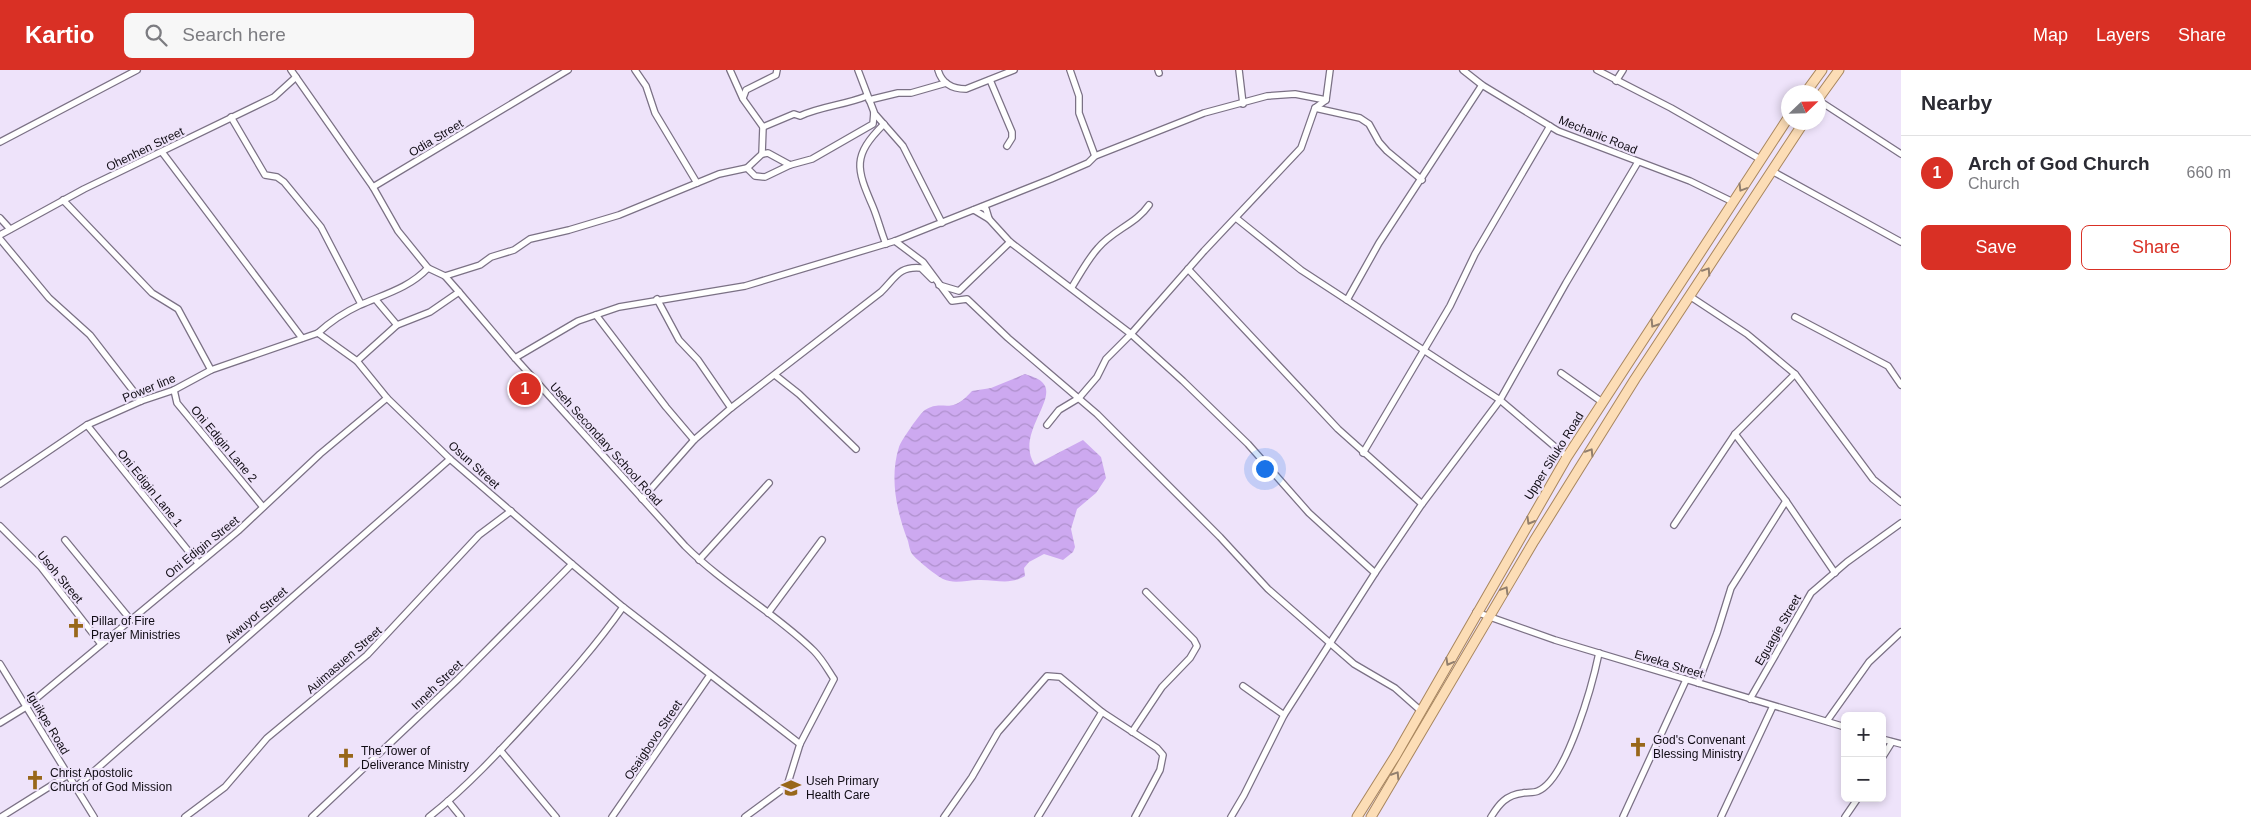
<!DOCTYPE html>
<html lang="en">
<head>
<meta charset="utf-8">
<style>
  :root { --surface:#fff; --page:#f7f7f7; --text:#2b2b33; --muted:#7c7c81; --line:#e1e1e2; --accent:#d93025 }
  body { margin:0; font-family:Helvetica,sans-serif; background:var(--page); color:var(--text) }
  .controls { position:absolute; right:15px; bottom:15px; display:grid; overflow:hidden; border-radius:8px; box-shadow:0 2px 8px #0003 }
  .controls button { width:45px; height:45px; display:grid; place-items:center; padding:0; border:0; border-bottom:1px solid var(--line); background:var(--surface); color:var(--text); font:25px sans-serif }
  .compass { position:absolute; left:1781px; top:15px; width:45px; height:45px; border-radius:50%; background:var(--surface); box-shadow:0 2px 8px #0003; rotate:67deg }
  .you { position:absolute; left:1264px; top:398px; width:18px; height:18px; margin:-12px; border:4px solid #fff; border-radius:50%; background:#1a73e8; box-shadow:0 0 0 8px #1a73e833 }
  .badge { display:grid; place-items:center; width:32px; height:32px; border-radius:50%; background:var(--accent); color:#fff; font-size:16px; font-weight:700 }
  .pin { position:absolute; translate:-50% -50%; border:2px solid #fff; box-shadow:0 1px 5px #0006 }
  .list { margin:0; padding:0; list-style:none }
  h2 { display:flex; justify-content:space-between; align-items:center; height:65px; margin:0; padding:0 20px; font-size:21px }
  h2 small { font-size:16px; font-weight:400; color:var(--muted) }
  .list li { display:grid; grid-template-columns:32px 1fr auto; gap:15px; align-items:center; box-sizing:border-box; height:75px; padding:0 20px; border-top:1px solid var(--line) }
  .list b { display:block; font-size:19px; white-space:nowrap }
  .list p { margin:0; font-size:16px; white-space:nowrap; color:var(--muted) }
  .list em { font-size:16px; font-style:normal; color:var(--muted) }
  .actions { display:flex; gap:10px; padding:15px 20px }
  .actions a { flex:1; padding:11px 0; border:1px solid var(--accent); border-radius:8px; text-align:center; font-size:18px; color:var(--accent) }
  .actions .main { background:var(--accent); color:#fff }
  .icon { flex:none; width:28px; height:28px; fill:none; stroke:currentColor; stroke-width:2; stroke-linecap:round; stroke-linejoin:round }
  .map { position:relative; flex:none; width:1901px; height:747px; overflow:hidden }
  header { display:flex; align-items:center; gap:30px; box-sizing:border-box; height:70px; padding:0 25px; background:var(--accent); color:#fff }
  header strong { font-size:24px }
  nav { display:flex; gap:28px; margin-inline-start:auto; font-size:18px }
  .search { width:350px; height:45px; background:var(--page); display:flex; align-items:center; gap:12px; box-sizing:border-box; padding:0 18px; border-radius:8px; color:var(--muted); font-size:19px }
  main { display:flex }
  aside { flex:1; background:var(--surface) }
  .map>svg:first-child { display:block }
  .water { fill:url(#water-waves) }
  .lines { fill:none; stroke-linecap:round; stroke-linejoin:round }
  .minor-casing { stroke:#7b7185; stroke-width:8 }
  .primary-casing { stroke:#a8865e; stroke-width:11 }
  .minor { stroke:#fff; stroke-width:5.5 }
  .primary { stroke:#fcddb6; stroke-width:9 }
  .oneway { stroke:#927f6e }
  .labels { text-anchor:middle; stroke-width:4.5; stroke-linejoin:round; paint-order:stroke }
  .street-label { font-size:12px; fill:#110d15; stroke:#eee3fa }
  .poi-label { font-size:12px; fill:#110d15; stroke:#eee3fa; text-anchor:start }
</style>
</head>
<body>
<header>
<strong>Kartio</strong>
<div class="search"><svg class="icon" aria-label="search" viewBox="0 0 24 24"><circle cx="10" cy="10" r="6"/><path d="M15 15l6 6"/></svg>Search here</div>
<nav><a>Map</a><a>Layers</a><a>Share</a></nav>
</header>
<main>
<div class="map">
<svg width="1901" height="747" viewBox="0 0 1901 747">
  <defs>
    <pattern id="water-waves" width="16" height="10" patternUnits="userSpaceOnUse" patternTransform="scale(1.25)"><rect width="16" height="10" fill="#cda9f0"/><path d="M0 5q4-4 8 0t8 0" fill="none" stroke="#af90cd"/></pattern>
  </defs>
  <rect width="100%" height="100%" fill="#eee3fa"/>
  <path class="water" d="M1025,304C1030,306 1038,308 1042,312C1060,328 1014,365 1035,395L1083,370L1101,387L1106,408L1096,423L1077,439L1071,459L1075,477L1073,482L1063,490L1044,484L1029,492L1024,498L1025,506C1010,515 998,510 981,510C968,509 956,515 943,509C937,506 918,491 913,485C910,482 909,475 908,471C897,443 889,408 899,377C901,371 920,343 925,340C944,328 949,347 972,321L991,318Z"/>
  <g class="lines">
    <defs>
      <g id="minor">
        <path d="M291,0L373,117L398,161L428,198L445,206L459,222L515,288L685,476C724,515 774,542 814,581C822,589 828,600 834,609L800,674L787,716L745,747"/>
        <polyline points="635,0 646,16 655,43 697,113"/>
        <polyline points="730,0 743,29 763,57 762,84"/>
        <path d="M938,0C942,14 952,19 966,19L1014,0"/>
        <polyline points="1070,0 1079,26 1079,43 1095,86"/>
        <polyline points="1158,0 1159,3"/>
        <polyline points="1239,0 1243,34"/>
        <polyline points="1463,0 1482,15 1558,61 1690,111 1733,132"/>
        <polyline points="1597,0 1671,38 1760,89"/>
        <polyline points="990,10 1012,62 1012,68 1007,76"/>
        <polyline points="1616,11 1623,0"/>
        <polyline points="743,28 746,20 776,5 777,0"/>
        <polyline points="869,30 898,23 911,23 946,13"/>
        <polyline points="1818,30 1901,84"/>
        <polyline points="1315,38 1360,48 1369,54 1379,72 1387,81 1422,110"/>
        <polyline points="874,43 903,76 942,153"/>
        <polyline points="231,47 265,105 277,107 284,112 321,157 361,234"/>
        <path d="M884,54C852,86 856,98 873,137C878,149 881,162 886,174"/>
        <path d="M763,57L794,44L800,46C822,36 845,35 867,26"/>
        <polyline points="0,72 137,0"/>
        <polyline points="162,82 302,268"/>
        <polyline points="747,98 755,106 765,107 790,95"/>
        <polyline points="1772,101 1901,172"/>
        <polyline points="373,117 568,0"/>
        <polyline points="63,130 152,223 178,239 211,300"/>
        <polyline points="982,137 986,139 989,149 1010,172 1131,264 1183,311 1248,374 1309,443 1375,503"/>
        <polyline points="974,140 989,149"/>
        <polyline points="0,148 10,159"/>
        <polyline points="1236,148 1301,200 1500,330 1567,387"/>
        <polyline points="0,165 84,119 274,27 296,7"/>
        <polyline points="0,169 49,228 90,265 141,331"/>
        <polyline points="895,171 923,192 952,231 967,229 1008,268 1097,344 1220,467 1268,519 1354,594 1395,618 1421,641"/>
        <polyline points="1188,199 1338,359 1422,434"/>
        <polyline points="445,206 480,195 491,187 514,180 530,169 569,160 619,145 719,104 747,98 762,84 768,83 790,95 812,89 873,54 874,42 858,0"/>
        <polyline points="939,215 959,221 1010,172"/>
        <path d="M1072,217C1080,204 1088,189 1098,178C1113,160 1136,154 1149,135"/>
        <polyline points="1691,227 1747,264 1795,304 1873,409 1901,432"/>
        <polyline points="657,229 679,270 698,290 731,338"/>
        <polyline points="376,230 397,255"/>
        <polyline points="1347,230 1379,173 1482,15"/>
        <polyline points="596,245 666,337 694,370"/>
        <polyline points="1795,247 1888,296 1901,315"/>
        <polyline points="318,263 357,291 387,328 450,389 572,494 623,537 800,674"/>
        <polyline points="515,288 578,251 619,237 745,216 895,171 1051,109 1088,93 1095,86 1204,43 1267,26 1295,24 1326,30"/>
        <polyline points="357,291 397,255 430,242 459,222"/>
        <polyline points="1561,303 1602,332"/>
        <polyline points="775,305 799,324 856,379"/>
        <polyline points="174,320 177,333 263,437"/>
        <polyline points="87,355 198,493"/>
        <polyline points="1047,355 1059,340 1079,328 1097,307 1106,289 1131,264 1204,181 1301,78 1315,38 1326,30 1330,0"/>
        <polyline points="1735,364 1786,431 1835,503"/>
        <polyline points="1363,383 1450,236 1475,184 1550,56"/>
        <path d="M0,414L87,355L141,331L174,320L211,300L318,263C330,252 345,242 360,235C385,224 409,218 428,198"/>
        <path d="M642,429L694,370L731,338L881,222C896,207 899,196 921,198L932,209"/>
        <polyline points="1674,455 1735,364 1795,304"/>
        <polyline points="0,456 41,497 101,574"/>
        <polyline points="65,470 130,549"/>
        <polyline points="699,490 769,413"/>
        <polyline points="1476,542 1555,570 1845,657"/>
        <polyline points="768,543 822,470"/>
        <polyline points="0,594 94,747"/>
        <polyline points="1698,613 1717,563 1731,518 1786,431"/>
        <polyline points="1243,616 1284,645"/>
        <polyline points="1750,629 1811,523 1847,492 1901,453"/>
        <polyline points="1827,651 1869,592 1901,562"/>
        <polyline points="0,653 26,637 238,461 320,384 387,328"/>
        <polyline points="1132,662 1162,617 1190,588 1197,576 1194,570 1146,522"/>
        <polyline points="1882,669 1901,674"/>
        <polyline points="500,680 556,747"/>
        <polyline points="1882,688 1892,672"/>
        <polyline points="76,717 450,389"/>
        <polyline points="448,731 461,747"/>
        <polyline points="1,747 68,705"/>
        <polyline points="185,747 225,717 267,668 367,585 479,465 511,441"/>
        <polyline points="312,747 458,609 572,494"/>
        <path d="M429,747C467,717 500,681 533,645C565,610 596,576 623,537"/>
        <polyline points="612,747 710,605"/>
        <polyline points="944,747 972,707 998,662 1047,606 1060,607 1102,642 1157,678 1163,685 1160,700 1135,747"/>
        <polyline points="1038,747 1102,642"/>
        <polyline points="1231,747 1244,725 1284,645 1375,503 1422,434 1500,330 1566,213 1638,92"/>
        <path d="M1491,747C1499,734 1506,725 1523,723C1527,722 1534,723 1538,721C1567,709 1593,612 1599,583"/>
        <polyline points="1623,747 1686,610"/>
        <polyline points="1721,747 1773,636"/>
        <polyline points="1845,747 1858,728"/>
      </g>
      <g id="primary">
        <polyline points="1806,22 1822,0"/>
        <polyline points="1818,29 1839,0"/>
        <polyline points="1357,747 1396,685 1567,387 1788,48"/>
        <polyline points="1371,747 1534,471 1635,309 1804,52"/>
      </g>
    </defs>
    <use href="#minor" class="minor-casing"/>
    <use href="#primary" class="primary-casing"/>
    <use href="#minor" class="minor"/>
    <use href="#primary" class="primary"/>
  </g>
  <defs><path id="oneway-chevron" d="M-2-3.5L2.5 0L-2 3.5" fill="none" stroke-width="1.6" stroke-linecap="round" stroke-linejoin="round" transform="scale(1.25)"/></defs>
  <g class="oneway">
    <use href="#oneway-chevron" transform="translate(1742 118) rotate(121)"/>
    <use href="#oneway-chevron" transform="translate(1707 201) rotate(-57)"/>
    <use href="#oneway-chevron" transform="translate(1654 254) rotate(123)"/>
    <use href="#oneway-chevron" transform="translate(1590 382) rotate(-58)"/>
    <use href="#oneway-chevron" transform="translate(1530 451) rotate(120)"/>
    <use href="#oneway-chevron" transform="translate(1505 520) rotate(-59)"/>
    <use href="#oneway-chevron" transform="translate(1449 592) rotate(119)"/>
    <use href="#oneway-chevron" transform="translate(1396 705) rotate(-58)"/>
  </g>
  <defs>
    <symbol id="church-bare" viewBox="-9 -9 18 18"><path d="M-1.2-6h2.4v3.5h3.3v2.4h-3.3V6h-2.4V-.1h-3.3v-2.4h3.3Z" fill="#98671a" stroke="#eee3fa" stroke-width="2.5" paint-order="stroke"/></symbol>
    <symbol id="school-bare" viewBox="-9 -9 18 18"><path d="M0-5L7-2L0 1L-7-2ZM-4 1L0 2.5L4 1V4Q0 6-4 4Z" fill="#98671a" stroke="#eee3fa" stroke-width="2.5" paint-order="stroke"/></symbol>
  </defs>
  <g fill-rule="evenodd">
    <use href="#church-bare" x="62" y="544" width="28" height="28"/>
    <use href="#church-bare" x="1624" y="663" width="28" height="28"/>
    <use href="#church-bare" x="332" y="674" width="28" height="28"/>
    <use href="#church-bare" x="21" y="696" width="28" height="28"/>
    <use href="#school-bare" x="777" y="704" width="28" height="28"/>
  </g>
  <g class="labels">
    <g class="street-label">
      <text transform="translate(1598 65) rotate(22)" y="4">Mechanic Road</text>
      <text transform="translate(436 68) rotate(-31)" y="4">Odia Street</text>
      <text transform="translate(145 79) rotate(-26)" y="4">Ohenhen Street</text>
      <text transform="translate(149 318) rotate(-22)" y="4">Power line</text>
      <text transform="translate(224 374) rotate(50)" y="4">Oni Edigin Lane 2</text>
      <text transform="translate(606 374) rotate(48)" y="4">Useh Secondary School Road</text>
      <text transform="translate(1554 386) rotate(-58)" y="4">Upper Siluko Road</text>
      <text transform="translate(474 395) rotate(42)" y="4">Osun Street</text>
      <text transform="translate(150 418) rotate(51)" y="4">Oni Edigin Lane 1</text>
      <text transform="translate(202 477) rotate(-39)" y="4">Oni Edigin Street</text>
      <text transform="translate(60 507) rotate(50)" y="4">Usoh Street</text>
      <text transform="translate(256 545) rotate(-41)" y="4">Aiwuyor Street</text>
      <text transform="translate(1778 560) rotate(-60)" y="4">Eguagie Street</text>
      <text transform="translate(344 590) rotate(-41)" y="4">Auimasuen Street</text>
      <text transform="translate(1669 594) rotate(17)" y="4">Eweka Street</text>
      <text transform="translate(437 615) rotate(-44)" y="4">Inneh Street</text>
      <text transform="translate(48 653) rotate(59)" y="4">Iguikpe Road</text>
      <text transform="translate(653 670) rotate(-56)" y="4">Osaigbovo Street</text>
    </g>
    <g class="poi-label">
      <text x="91" y="555">Pillar of Fire<tspan x="91" dy="14">Prayer Ministries</tspan></text>
      <text x="1653" y="674">God's Convenant<tspan x="1653" dy="14">Blessing Ministry</tspan></text>
      <text x="361" y="685">The Tower of<tspan x="361" dy="14">Deliverance Ministry</tspan></text>
      <text x="50" y="707">Christ Apostolic<tspan x="50" dy="14">Church of God Mission</tspan></text>
      <text x="806" y="715">Useh Primary<tspan x="806" dy="14">Health Care</tspan></text>
    </g>
  </g>
</svg>
<div class="controls">
<button>+</button>
<button>−</button>
</div>
<svg class="compass" viewBox="-18 -18 36 36"><path d="M0-13l5 13h-10z" fill="#e53935"/><path d="M0 13l5-13h-10z" fill="#7c7c81"/></svg>
<div class="you"></div>
<div class="pin badge" style="left:525px;top:319px">1</div>
</div>
<aside>
<h2>Nearby<small></small></h2>
<ul class="list">
<li><span class="badge">1</span><div><b>Arch of God Church</b><p>Church</p></div><em>660 m</em></li>
</ul>
<div class="actions"><a class="main">Save</a><a>Share</a></div>
</aside>
</main>
</body>
</html>
